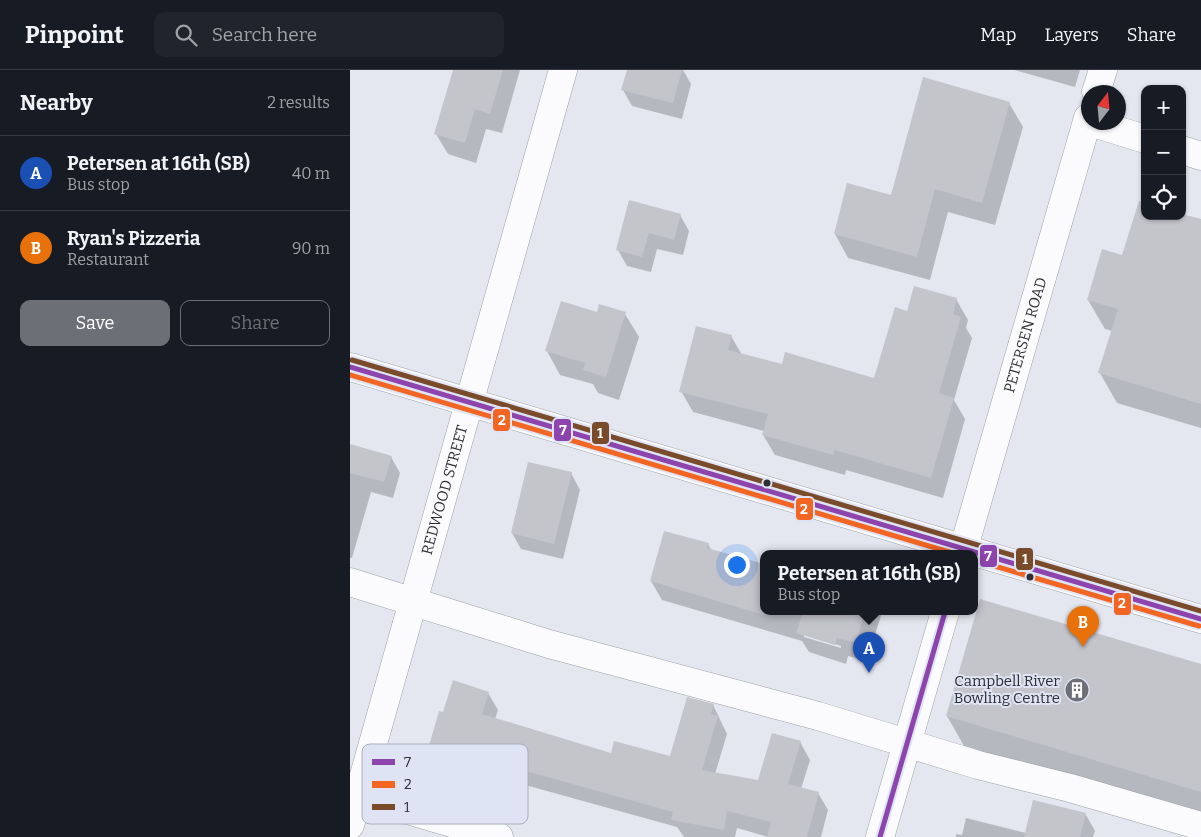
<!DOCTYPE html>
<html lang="en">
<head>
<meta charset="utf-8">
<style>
  :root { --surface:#171b24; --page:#20242c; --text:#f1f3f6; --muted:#9ea1a6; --line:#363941; --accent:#6d6f76 }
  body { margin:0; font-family:Bitter,serif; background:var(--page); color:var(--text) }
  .controls { position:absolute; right:15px; top:15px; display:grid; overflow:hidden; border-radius:10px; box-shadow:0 1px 4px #0004 }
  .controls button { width:45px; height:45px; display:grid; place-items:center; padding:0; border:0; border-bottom:1px solid var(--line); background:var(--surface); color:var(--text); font:25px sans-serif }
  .compass { position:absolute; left:731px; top:15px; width:45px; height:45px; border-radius:50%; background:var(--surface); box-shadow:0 1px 4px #0004; rotate:16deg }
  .you { position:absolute; left:386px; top:494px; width:18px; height:18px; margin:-12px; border:4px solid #fff; border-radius:50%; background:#1a73e8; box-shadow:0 0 0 8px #1a73e833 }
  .badge { display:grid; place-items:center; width:32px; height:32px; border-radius:50%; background:var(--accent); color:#fff; font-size:16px; font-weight:700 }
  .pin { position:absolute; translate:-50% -41px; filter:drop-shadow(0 1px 2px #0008) }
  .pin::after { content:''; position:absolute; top:26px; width:18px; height:15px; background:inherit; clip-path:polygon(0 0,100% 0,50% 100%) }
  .popup { position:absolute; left:410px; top:480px; width:218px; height:65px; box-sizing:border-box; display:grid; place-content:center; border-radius:10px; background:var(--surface); filter:drop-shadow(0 1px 4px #0005); font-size:16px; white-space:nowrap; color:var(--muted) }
  .popup b { font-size:19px; color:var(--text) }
  .popup::after { content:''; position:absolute; left:50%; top:100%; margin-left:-10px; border:10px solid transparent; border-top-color:var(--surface) }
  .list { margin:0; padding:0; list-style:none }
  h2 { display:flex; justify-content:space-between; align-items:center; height:65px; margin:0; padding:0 20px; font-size:21px }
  h2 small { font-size:16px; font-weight:400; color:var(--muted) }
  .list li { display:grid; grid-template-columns:32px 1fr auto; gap:15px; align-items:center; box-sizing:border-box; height:75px; padding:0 20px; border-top:1px solid var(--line) }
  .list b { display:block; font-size:19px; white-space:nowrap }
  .list p { margin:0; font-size:16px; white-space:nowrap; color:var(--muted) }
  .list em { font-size:16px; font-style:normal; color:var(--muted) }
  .actions { display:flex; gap:10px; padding:15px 20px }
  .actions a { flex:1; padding:11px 0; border:1px solid var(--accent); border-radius:10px; text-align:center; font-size:18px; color:var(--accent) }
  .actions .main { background:var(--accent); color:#fff }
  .icon { flex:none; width:28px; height:28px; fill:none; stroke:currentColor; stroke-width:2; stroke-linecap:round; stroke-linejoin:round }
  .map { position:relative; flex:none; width:851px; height:767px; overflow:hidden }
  header { display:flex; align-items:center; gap:30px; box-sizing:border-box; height:70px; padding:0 25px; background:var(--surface); border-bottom:1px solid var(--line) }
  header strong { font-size:24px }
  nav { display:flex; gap:28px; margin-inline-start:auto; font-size:18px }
  .search { width:350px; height:45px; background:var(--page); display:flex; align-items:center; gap:12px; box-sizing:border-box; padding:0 18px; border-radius:10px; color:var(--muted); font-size:19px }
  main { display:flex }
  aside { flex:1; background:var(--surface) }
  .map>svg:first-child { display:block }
  .shadow { fill:#0003; fill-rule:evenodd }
  .building { fill:#c4c4cb }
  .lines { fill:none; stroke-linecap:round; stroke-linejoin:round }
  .minor-casing { stroke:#9ea1a7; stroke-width:29 }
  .minor { stroke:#fbfbfd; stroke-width:28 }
  .bus-1-casing { stroke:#dfe4f5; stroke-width:9 }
  .bus-2-casing { stroke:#dfe4f5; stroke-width:9 }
  .bus-3-casing { stroke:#dfe4f5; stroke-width:9 }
  .bus-1 { stroke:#8e44ad; stroke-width:5 }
  .bus-2 { stroke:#f26522; stroke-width:5 }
  .bus-3 { stroke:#7a4b2a; stroke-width:5 }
  .bus-dot { fill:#2d2f35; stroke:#dfe4f5; stroke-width:2 }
  .labels { text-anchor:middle; stroke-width:4; stroke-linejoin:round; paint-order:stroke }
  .street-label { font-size:15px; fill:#2d2f35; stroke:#dfe4f5 }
  .poi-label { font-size:15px; fill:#2d2f35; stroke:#dfe4f5; text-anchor:end }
  .key { fill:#dfe4f5; stroke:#aaaebb; stroke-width:1 }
  .key-label { font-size:14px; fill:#2d2f35 }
  .line-badge { stroke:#dfe4f5; stroke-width:2 }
  .badge-label { font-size:14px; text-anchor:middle; font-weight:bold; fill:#fff }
</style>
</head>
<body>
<header>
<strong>Pinpoint</strong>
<div class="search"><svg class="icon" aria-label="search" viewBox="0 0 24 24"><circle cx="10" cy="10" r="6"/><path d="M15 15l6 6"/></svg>Search here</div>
<nav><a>Map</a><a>Layers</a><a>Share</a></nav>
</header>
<main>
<aside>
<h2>Nearby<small>2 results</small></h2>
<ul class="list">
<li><span class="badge" style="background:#1a4fb4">A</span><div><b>Petersen at 16th (SB)</b><p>Bus stop</p></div><em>40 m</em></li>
<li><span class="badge" style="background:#e8710a">B</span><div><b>Ryan's Pizzeria</b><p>Restaurant</p></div><em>90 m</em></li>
</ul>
<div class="actions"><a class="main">Save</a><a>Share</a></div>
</aside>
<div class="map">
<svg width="851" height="767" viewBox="0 0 851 767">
  <rect width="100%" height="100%" fill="#e4e7f0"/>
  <g class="shadow">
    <polygon points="105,0 170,0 152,63 136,59 126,93 98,84 86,64"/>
    <polygon points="278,0 333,0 341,14 332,49 282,36 273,20"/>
    <polygon points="664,0 730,0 725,17"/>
    <polygon points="659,33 673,57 645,155 598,142 580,210 498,188 485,164 542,127"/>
    <polygon points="330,145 339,161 333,185 307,179 301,202 277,196 268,180"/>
    <polygon points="795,146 851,151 851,358 767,333 750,303 762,261 755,259 738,230 773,187"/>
    <polygon points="606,229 618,250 616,258 622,268 604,330 615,349 593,428 496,400 495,405 425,385 413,365 414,361 343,342 331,321 381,266 392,285 433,296 525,309 558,242"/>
    <polygon points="248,244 275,244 289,267 269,330 248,323 243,314 210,305 197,281"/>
    <polygon points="0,375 41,387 50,403 43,428 21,422 2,488 0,488"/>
    <polygon points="221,403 230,420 213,489 171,479 162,463"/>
    <path d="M358,474L362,481L414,495V542H532L517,591L498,586L496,594L459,582L452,571L312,530L301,511ZM454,564L491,576V578L454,567Z"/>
    <polygon points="851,595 851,746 614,676 597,646"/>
    <polygon points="138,623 148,640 145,649 262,685 321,687 363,635 377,664 365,704 409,712 450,672 460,690 451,719 468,723 478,740 471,767 418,767 387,758 385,767 334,767 327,757 150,708 147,717 88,700 78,683 94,643"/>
    <polygon points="736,745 745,761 743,767 606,767 606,764 612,765 616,748 676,763"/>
  </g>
  <g class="building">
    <polygon points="103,0 153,0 140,44 125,39 115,73 84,64"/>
    <polygon points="277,0 332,0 323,33 271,20"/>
    <polygon points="573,7 660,32 632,133 585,119 567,187 484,164 497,113 541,125"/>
    <polygon points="279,130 331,144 324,170 299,163 292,187 266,180"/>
    <polygon points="789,131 795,132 795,146 832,146 832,144 851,149 851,334 748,303 768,239 737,230 752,179 772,185"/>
    <polygon points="564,216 607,228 603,244 611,247 589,323 604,328 581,408 485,380 483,385 412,365 418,344 329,322 346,256 382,265 378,280 432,294 435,282 524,308 545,237 557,241"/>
    <polygon points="211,231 247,242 249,234 276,242 256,307 233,300 235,293 195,281"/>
    <polygon points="0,374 42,386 34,412 0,403"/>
    <polygon points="178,392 222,402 204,474 161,463"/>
    <polygon points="314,461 359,473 357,478 414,494 414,545 300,511"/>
    <polygon points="630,529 851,594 851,722 596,646"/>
    <polygon points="453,542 515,542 506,573 487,568 485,575 446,563"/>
    <polygon points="103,610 139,622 132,644 261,683 264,671 320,686 337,627 364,634 361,644 368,646 352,700 408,710 422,663 451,671 438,714 469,722 457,767 417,767 421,752 377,741 374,760 321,750 323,742 140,691 138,700 77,683 89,641 93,642"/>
    <polygon points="683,730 736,743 730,767 674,767"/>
  </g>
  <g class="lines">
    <defs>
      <g id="minor">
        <polyline points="746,22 753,0"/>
        <polyline points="740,52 795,69"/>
        <polyline points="832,80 851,86"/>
        <polyline points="0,297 851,549"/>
        <path id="s1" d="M612,484L738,48"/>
        <polyline points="0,512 199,574 468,646 628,695 720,718 851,756"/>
        <polyline points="0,723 149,767"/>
        <path id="s2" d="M0,755L213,0"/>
        <polyline points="530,767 595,542"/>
      </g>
    </defs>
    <use href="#minor" class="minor-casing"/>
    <use href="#minor" class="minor"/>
    <defs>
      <g id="bus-1">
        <polyline points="0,297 851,549"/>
        <polyline points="530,767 595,542"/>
      </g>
      <g id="bus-2">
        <polyline points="0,305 606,484"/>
        <polyline points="624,490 849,556"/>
      </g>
      <polyline id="bus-3" points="2,290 851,541"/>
    </defs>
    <use href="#bus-1" class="bus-1-casing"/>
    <use href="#bus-2" class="bus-2-casing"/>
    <use href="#bus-3" class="bus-3-casing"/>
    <use href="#bus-1" class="bus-1"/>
    <use href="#bus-2" class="bus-2"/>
    <use href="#bus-3" class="bus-3"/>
  </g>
  <defs>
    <symbol id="building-disc" viewBox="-11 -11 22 22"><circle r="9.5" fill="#6d6f76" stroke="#dfe4f5"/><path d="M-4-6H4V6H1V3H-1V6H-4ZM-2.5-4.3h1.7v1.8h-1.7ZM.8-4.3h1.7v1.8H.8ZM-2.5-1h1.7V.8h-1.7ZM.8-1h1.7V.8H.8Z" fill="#fff"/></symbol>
  </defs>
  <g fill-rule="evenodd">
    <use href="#building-disc" x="713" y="606" width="28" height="28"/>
  </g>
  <g class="bus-dot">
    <circle cx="417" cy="413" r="4.5"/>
    <circle cx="680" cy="507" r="4.5"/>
  </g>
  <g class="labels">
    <g class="street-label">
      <text dy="5" stroke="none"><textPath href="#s1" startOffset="228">PETERSEN ROAD</textPath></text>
      <text dy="5" stroke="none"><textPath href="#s2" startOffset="348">REDWOOD STREET</textPath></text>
    </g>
    <g class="poi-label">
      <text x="710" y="616">Campbell River<tspan x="710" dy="17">Bowling Centre</tspan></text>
    </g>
  </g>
  <rect x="12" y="674" width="166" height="80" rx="8" class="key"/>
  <rect x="22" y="689" width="23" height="6" fill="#8e44ad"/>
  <rect x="22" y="711" width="23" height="7" fill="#f26522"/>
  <rect x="22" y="734" width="23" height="6" fill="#7a4b2a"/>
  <g class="key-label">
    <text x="54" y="697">7</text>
    <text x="54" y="719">2</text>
    <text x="54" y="742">1</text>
  </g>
  <g class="line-badge">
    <rect x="142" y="338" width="19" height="24" rx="5" fill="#f26522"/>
    <rect x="203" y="348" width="19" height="24" rx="5" fill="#8e44ad"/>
    <rect x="241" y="351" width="19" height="24" rx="5" fill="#7a4b2a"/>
    <rect x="445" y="427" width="19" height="24" rx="5" fill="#f26522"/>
    <rect x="629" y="474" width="19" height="24" rx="5" fill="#8e44ad"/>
    <rect x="665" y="477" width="19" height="24" rx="5" fill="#7a4b2a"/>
    <rect x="763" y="522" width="19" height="24" rx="5" fill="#f26522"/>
  </g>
  <g class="badge-label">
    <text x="152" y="355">2</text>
    <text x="213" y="365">7</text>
    <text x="250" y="368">1</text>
    <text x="454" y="444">2</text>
    <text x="638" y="491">7</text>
    <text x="675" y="494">1</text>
    <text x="772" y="538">2</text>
  </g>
</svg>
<div class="controls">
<button>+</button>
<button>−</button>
<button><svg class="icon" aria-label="locate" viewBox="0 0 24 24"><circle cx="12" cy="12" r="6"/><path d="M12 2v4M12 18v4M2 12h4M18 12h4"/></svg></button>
</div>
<svg class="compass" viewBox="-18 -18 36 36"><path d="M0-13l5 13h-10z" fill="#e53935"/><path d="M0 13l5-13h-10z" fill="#9ea1a6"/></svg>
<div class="you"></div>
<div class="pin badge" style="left:519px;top:603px;background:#1a4fb4">A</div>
<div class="popup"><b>Petersen at 16th (SB)</b>Bus stop</div>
<div class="pin badge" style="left:733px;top:577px;background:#e8710a">B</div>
</div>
</main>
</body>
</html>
